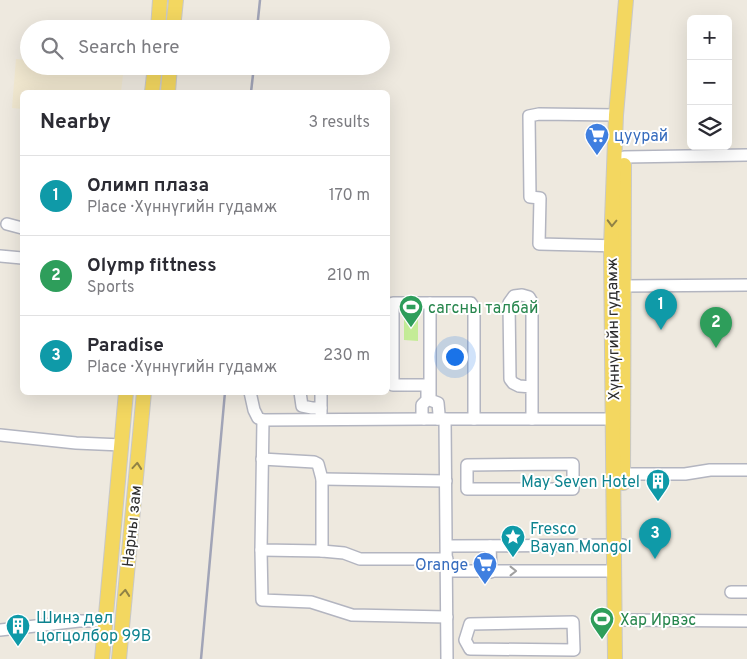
<!DOCTYPE html>
<html lang="en">
<head>
<meta charset="utf-8">
<style>
  :root { --surface:#fff; --page:#f2f2f3; --text:#2b2b33; --muted:#7c7c81; --line:#e1e1e2; --accent:#0f766e }
  body { margin:0; font-family:Overpass,sans-serif; background:var(--page); color:var(--text) }
  .controls { position:absolute; right:15px; top:15px; display:grid; overflow:hidden; border-radius:8px; box-shadow:0 5px 20px #0002 }
  .controls button { width:45px; height:45px; display:grid; place-items:center; padding:0; border:0; border-bottom:1px solid var(--line); background:var(--surface); color:var(--text); font:25px sans-serif }
  .you { position:absolute; left:454px; top:356px; width:18px; height:18px; margin:-12px; border:4px solid #fff; border-radius:50%; background:#1a73e8; box-shadow:0 0 0 8px #1a73e833 }
  .badge { display:grid; place-items:center; width:32px; height:32px; border-radius:50%; background:var(--accent); color:#fff; font-size:16px; font-weight:700 }
  .pin { position:absolute; translate:-50% -41px; filter:drop-shadow(0 1px 2px #0008) }
  .pin::after { content:''; position:absolute; top:26px; width:18px; height:15px; background:inherit; clip-path:polygon(0 0,100% 0,50% 100%) }
  .list { margin:0; padding:0; list-style:none }
  h2 { display:flex; justify-content:space-between; align-items:center; height:65px; margin:0; padding:0 20px; font-size:21px }
  h2 small { font-size:16px; font-weight:400; color:var(--muted) }
  .list li { display:grid; grid-template-columns:32px 1fr auto; gap:15px; align-items:center; box-sizing:border-box; height:80px; padding:0 20px; border-top:1px solid var(--line) }
  .list b { display:block; font-size:19px; white-space:nowrap }
  .list p { margin:0; font-size:16px; white-space:nowrap; color:var(--muted) }
  .list em { font-size:16px; font-style:normal; color:var(--muted) }
  .icon { flex:none; width:28px; height:28px; fill:none; stroke:currentColor; stroke-width:2; stroke-linecap:round; stroke-linejoin:round }
  .map { position:relative; flex:none; width:747px; height:659px; overflow:hidden }
  .search { position:absolute; background:var(--surface); box-shadow:0 5px 20px #0002; left:20px; top:20px; width:370px; height:55px; display:flex; align-items:center; gap:12px; box-sizing:border-box; padding:0 18px; border-radius:28px; color:var(--muted); font-size:19px }
  .panel { position:absolute; background:var(--surface); box-shadow:0 5px 20px #0002; left:20px; top:90px; width:370px; height:305px; border-radius:8px }
  .map>svg:first-child { display:block }
  .education { fill:#f0e7cf }
  .pitch { fill:#c4ec97 }
  .lines { fill:none; stroke-linecap:round; stroke-linejoin:round }
  .minor-casing { stroke:#b3b5c0; stroke-width:14 }
  .major-casing { stroke:#c8c8c8; stroke-width:16 }
  .minor { stroke:#fff; stroke-width:11 }
  .major { stroke:#f3d760; stroke-width:14 }
  .rail { stroke:#a1a4b7; stroke-width:2.5 }
  .oneway { stroke:#908246 }
  .oneway2 { stroke:#a0a0a0 }
  .labels { text-anchor:middle; stroke-width:4; stroke-linejoin:round; paint-order:stroke }
  .shop-label { font-size:16px; fill:#366cbe; stroke:#fff; text-anchor:start }
  .leisure-label { font-size:16px; fill:#27864d; stroke:#fff; text-anchor:start }
  .street-label { font-size:16px; fill:#2d2d2d; stroke:#fff }
  .culture-label { font-size:16px; fill:#0d838f; stroke:#fff; text-anchor:start }
</style>
</head>
<body>
<div class="map">
<svg width="747" height="659" viewBox="0 0 747 659">
  <rect width="100%" height="100%" fill="#eee9df"/>
  <polygon class="education" points="16,59 29,60 29,66 124,66 121,92 22,92 22,109 12,108"/>
  <polygon class="pitch" points="404,316 418,316 418,341 404,340"/>
  <g class="lines">
    <defs>
      <g id="minor">
        <polyline points="616,115 539,114 529,116 530,197 540,198 539,244 620,246"/>
        <polyline points="624,157 747,155"/>
        <polyline points="7,224 22,228"/>
        <polyline points="0,256 22,258"/>
        <polyline points="623,286 747,285"/>
        <polyline points="430,303 471,303 474,308 474,419"/>
        <polyline points="532,387 519,386 513,383 510,379 509,303 514,296 522,295 529,297 532,302 532,419"/>
        <polyline points="250,392 254,410 258,418 263,420 424,419 621,419"/>
        <polyline points="300,392 302,406 312,408 321,408"/>
        <polyline points="321,392 321,413"/>
        <polyline points="424,419 422,414 422,405 427,400 427,385 393,385 393,303 430,303 430,400 438,403 439,414 438,419"/>
        <polyline points="445,419 447,659"/>
        <polyline points="263,420 261,550 322,551 344,553 360,559 447,559"/>
        <polyline points="0,435 76,443 122,445"/>
        <polyline points="262,459 314,462 318,464 322,479 322,551"/>
        <polygon points="573,464 573,489 467,489 467,465"/>
        <polyline points="623,474 685,474 710,470 747,470"/>
        <polyline points="322,479 446,481"/>
        <polyline points="447,546 623,545"/>
        <polyline points="490,546 491,572"/>
        <polyline points="261,550 262,600 311,602 352,615 447,617"/>
        <polyline points="447,571 614,571"/>
        <polyline points="731,592 747,592"/>
        <polyline points="624,620 747,621"/>
        <polygon points="573,622 574,650 470,649 465,640 470,624"/>
        <polyline points="0,630 79,621 105,621"/>
      </g>
      <g id="major">
        <polyline points="158,29 160,0"/>
        <polyline points="173,29 176,0"/>
        <polyline points="152,92 155,66"/>
        <polyline points="168,92 170,66"/>
        <polyline points="623,483 624,165"/>
        <polyline points="102,659 126,392"/>
        <polyline points="119,659 144,392"/>
        <polyline points="615,659 611,246 616,115 626,0"/>
      </g>
    </defs>
    <use href="#minor" class="minor-casing"/>
    <use href="#major" class="major-casing"/>
    <use href="#minor" class="minor"/>
    <use href="#major" class="major"/>
    <g class="rail">
      <polyline points="257,29 260,0"/>
      <polyline points="251,92 254,66"/>
      <polyline points="201,659 225,392"/>
    </g>
  </g>
  <defs><path id="oneway-chevron" d="M-2-3.5L2.5 0L-2 3.5" fill="none" stroke-width="1.6" stroke-linecap="round" stroke-linejoin="round" transform="scale(1.25)"/></defs>
  <g class="oneway">
    <use href="#oneway-chevron" transform="translate(612 223) rotate(92)"/>
    <use href="#oneway-chevron" transform="translate(137 466) rotate(-85)"/>
    <use href="#oneway-chevron" transform="translate(125 593) rotate(-85)"/>
  </g>
  <use class="oneway2" href="#oneway-chevron" transform="translate(513 571)"/>
  <defs>
    <symbol id="supermarket-pin" viewBox="-11 -11 22 30"><path d="M0 17L-7.5 6A9.5 9.5 0 1 1 7.5 6Z" fill="#3f7fe0" stroke="#fff"/><path d="M-6-5.5h2.5l.6 2H6L4.5 2H-2.5L-4.4-4H-6ZM-1.5 3.2a1.3 1.3 0 1 0 .1 0ZM3 3.2a1.3 1.3 0 1 0 .1 0Z" fill="#fff"/></symbol>
    <symbol id="stadium-pin" viewBox="-11 -11 22 30"><path d="M0 17L-7.5 6A9.5 9.5 0 1 1 7.5 6Z" fill="#2e9e5b" stroke="#fff"/><path d="M0-5a6.5 5 0 1 0 0 10a6.5 5 0 1 0 0-10ZM-3.5-1.8h7v3.6h-7Z" fill="#fff"/></symbol>
    <symbol id="building-pin" viewBox="-11 -11 22 30"><path d="M0 17L-7.5 6A9.5 9.5 0 1 1 7.5 6Z" fill="#0f9aa8" stroke="#fff"/><path d="M-4-6H4V6H1V3H-1V6H-4ZM-2.5-4.3h1.7v1.8h-1.7ZM.8-4.3h1.7v1.8H.8ZM-2.5-1h1.7V.8h-1.7ZM.8-1h1.7V.8H.8Z" fill="#fff"/></symbol>
    <symbol id="sight-pin" viewBox="-11 -11 22 30"><path d="M0 17L-7.5 6A9.5 9.5 0 1 1 7.5 6Z" fill="#0f9aa8" stroke="#fff"/><path d="M0-6L1.8-2.2L6-1.7L2.9 1.2L3.7 5.4L0 3.3L-3.7 5.4L-2.9 1.2L-6-1.7L-1.8-2.2Z" fill="#fff"/></symbol>
  </defs>
  <g fill-rule="evenodd">
    <use href="#supermarket-pin" x="583" y="121" width="28" height="38"/>
    <use href="#stadium-pin" x="397" y="293" width="28" height="38"/>
    <use href="#building-pin" x="644" y="467" width="28" height="38"/>
    <use href="#sight-pin" x="499" y="523" width="28" height="38"/>
    <use href="#supermarket-pin" x="471" y="550" width="28" height="38"/>
    <use href="#stadium-pin" x="588" y="605" width="28" height="38"/>
    <use href="#building-pin" x="4" y="612" width="28" height="38"/>
  </g>
  <g class="labels">
    <g class="shop-label">
      <text x="614" y="141">цуурай</text>
      <text x="468" y="570" text-anchor="end">Orange</text>
    </g>
    <g class="leisure-label">
      <text x="428" y="313">сагсны талбай</text>
      <text x="620" y="625">Хар Ирвэс</text>
    </g>
    <g class="street-label">
      <text transform="translate(612 329) rotate(-91)" y="6">Хүннүгийн гудамж</text>
      <text transform="translate(131 526) rotate(-84)" y="6">Нарны зам</text>
    </g>
    <g class="culture-label">
      <text x="640" y="487" text-anchor="end">May Seven Hotel</text>
      <text x="530" y="534">Fresco<tspan x="530" dy="18">Bayan Mongol</tspan></text>
      <text x="36" y="623">Шинэ дөл<tspan x="36" dy="18">цогцолбор 99В</tspan></text>
    </g>
  </g>
</svg>
<div class="controls">
<button>+</button>
<button>−</button>
<button><svg class="icon" aria-label="layers" viewBox="0 0 24 24"><path d="M12 4l9 5-9 5-9-5zM3 14l9 5 9-5"/></svg></button>
</div>
<div class="you"></div>
<div class="pin badge" style="left:661px;top:330px;background:#0f9aa8">1</div>
<div class="pin badge" style="left:716px;top:348px;background:#2e9e5b">2</div>
<div class="pin badge" style="left:655px;top:559px;background:#0f9aa8">3</div>
<div class="search"><svg class="icon" aria-label="search" viewBox="0 0 24 24"><circle cx="10" cy="10" r="6"/><path d="M15 15l6 6"/></svg>Search here</div>
<section class="panel">
<h2>Nearby<small>3 results</small></h2>
<ul class="list">
<li><span class="badge" style="background:#0f9aa8">1</span><div><b>Олимп плаза</b><p>Place · Хүннүгийн гудамж</p></div><em>170 m</em></li>
<li><span class="badge" style="background:#2e9e5b">2</span><div><b>Olymp fittness</b><p>Sports</p></div><em>210 m</em></li>
<li><span class="badge" style="background:#0f9aa8">3</span><div><b>Paradise</b><p>Place · Хүннүгийн гудамж</p></div><em>230 m</em></li>
</ul>
</section>
</div>
</body>
</html>
